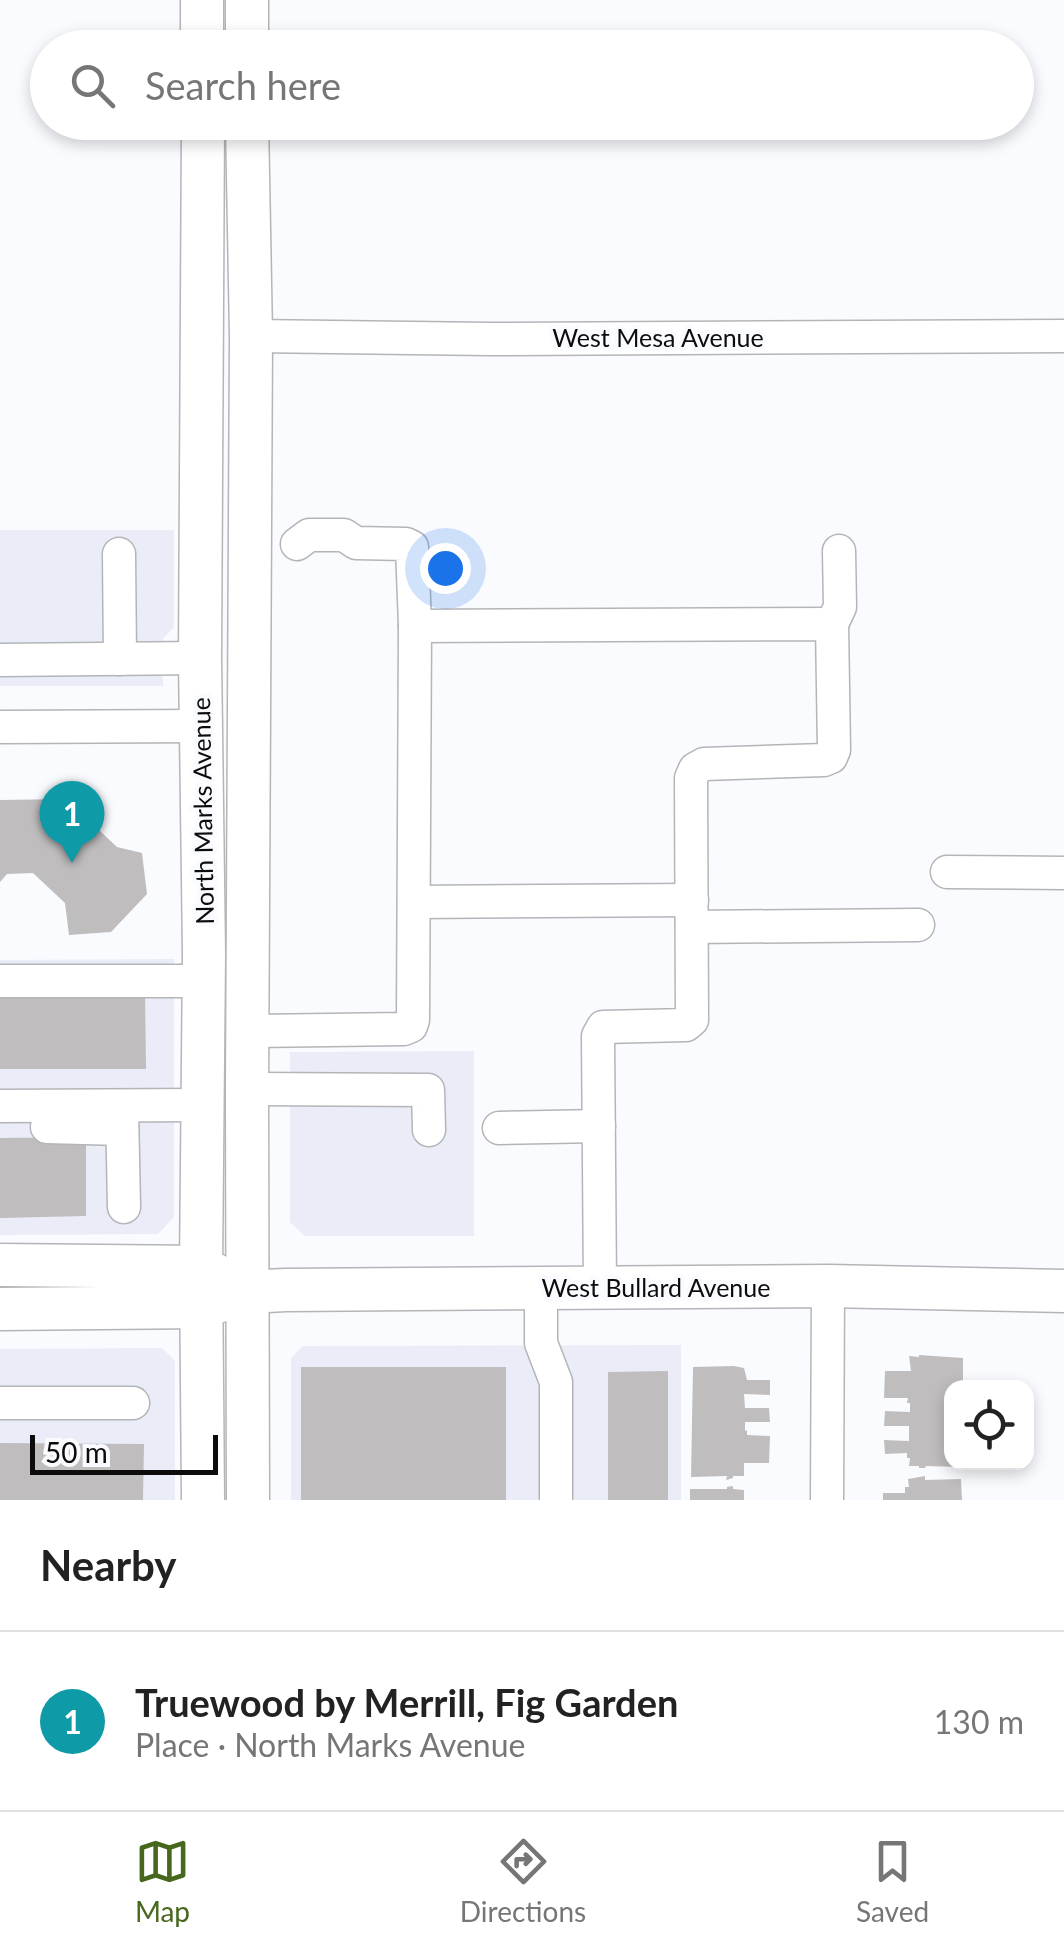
<!DOCTYPE html>
<html lang="en">
<head>
<meta charset="utf-8">
<style>
  :root { --surface:#fff; --page:#f2f2f2; --text:#222; --muted:#767676; --line:#e0e0e0; --accent:#47671d }
  body { margin:0; font-family:Lato,sans-serif; background:var(--page); color:var(--text) }
  .controls { position:absolute; right:30px; bottom:30px; display:grid; overflow:hidden; border-radius:20px; box-shadow:0 5px 15px #0003 }
  .controls button { width:90px; height:90px; display:grid; place-items:center; padding:0; border:0; border-bottom:2px solid var(--line); background:var(--surface); color:var(--text); font:50px sans-serif }
  .scale { position:absolute; left:30px; bottom:25px; width:188px; box-sizing:border-box; padding-left:10px; border:5px solid #0c0c0d; border-top:0; font-size:28px; line-height:35px; white-space:nowrap; color:#0c0c0d; -webkit-text-stroke:8px #fafbfe; paint-order:stroke }
  .you { position:absolute; left:445px; top:568px; width:35px; height:35px; margin:-25px; border:8px solid #fff; border-radius:50%; background:#1a73e8; box-shadow:0 0 0 15px #1a73e833 }
  .badge { display:grid; place-items:center; width:65px; height:65px; border-radius:50%; background:var(--accent); color:#fff; font-size:32px; font-weight:700 }
  .pin { position:absolute; translate:-50% -82px; filter:drop-shadow(0 2px 5px #0008) }
  .pin::after { content:''; position:absolute; top:52px; width:35px; height:30px; background:inherit; clip-path:polygon(0 0,100% 0,50% 100%) }
  .list { margin:0; padding:0; list-style:none }
  h2 { display:flex; justify-content:space-between; align-items:center; height:130px; margin:0; padding:0 40px; font-size:42px }
  h2 small { font-size:32px; font-weight:400; color:var(--muted) }
  .list li { display:grid; grid-template-columns:65px 1fr auto; gap:30px; align-items:center; box-sizing:border-box; height:180px; padding:0 40px; border-top:2px solid var(--line) }
  .list b { display:block; font-size:38px; white-space:nowrap }
  .list p { margin:0; font-size:32px; white-space:nowrap; color:var(--muted) }
  .list em { font-size:32px; font-style:normal; color:var(--muted) }
  .icon { flex:none; width:55px; height:55px; fill:none; stroke:currentColor; stroke-width:2; stroke-linecap:round; stroke-linejoin:round }
  .map { position:relative; flex:none; width:1064px; height:1500px; overflow:hidden }
  .search { position:absolute; background:var(--surface); box-shadow:0 5px 15px #0003; left:30px; right:30px; top:30px; height:110px; display:flex; align-items:center; gap:25px; box-sizing:border-box; padding:0 35px; border-radius:55px; color:var(--muted); font-size:38px }
  .sheet { height:310px; background:var(--surface) }
  nav { display:flex; justify-content:space-around; align-items:center; box-sizing:border-box; height:140px; border-top:2px solid var(--line); background:var(--surface); font-size:28px; color:var(--muted) }
  nav a { display:grid; justify-items:center; gap:5px }
  nav .on { color:var(--accent) }
  .map>svg:first-child { display:block }
  .built { fill:#eaedf8 }
  .building { fill:#c0bdbf }
  .lines { fill:none; stroke-linecap:round; stroke-linejoin:round }
  .minor-casing { stroke:#b4b5b8; stroke-width:35 }
  .major-casing { stroke:#b4b5b8; stroke-width:45 }
  .minor { stroke:#fff; stroke-width:32 }
  .major { stroke:#fff; stroke-width:42 }
  .labels { text-anchor:middle; stroke-width:9; stroke-linejoin:round; paint-order:stroke }
  .street-label { font-size:25px; fill:#0c0c0d; stroke:#fafbfe }
</style>
</head>
<body>
<div class="map">
<svg width="1064" height="1500" viewBox="0 0 1064 1500">
  <rect width="100%" height="100%" fill="#fafbfe"/>
  <g class="built">
    <polygon points="0,530 174,530 174,627 163,639 163,686 0,686"/>
    <polygon points="174,959 174,1217 158,1234 0,1235 0,960"/>
    <polygon points="474,1051 474,1236 305,1236 290,1222 290,1052"/>
    <polygon points="681,1345 681,1500 291,1500 291,1358 303,1346"/>
    <polygon points="162,1348 175,1361 175,1500 0,1500 0,1349"/>
  </g>
  <g class="building">
    <polygon points="66,799 117,847 142,853 147,894 111,932 69,935 65,903 33,873 7,874 0,882 0,800"/>
    <polygon points="145,991 146,1069 0,1069 0,992"/>
    <polygon points="86,1137 86,1216 0,1218 0,1138"/>
    <polygon points="919,1355 963,1358 963,1388 952,1388 952,1462 961,1462 961,1467 926,1466 925,1468 919,1468 919,1466 909,1466 910,1458 907,1458 907,1453 885,1454 884,1440 909,1441 909,1426 884,1426 885,1411 910,1412 910,1403 907,1403 908,1398 884,1398 885,1371 911,1371 909,1356 919,1357"/>
    <polygon points="734,1366 744,1368 747,1380 770,1380 770,1395 744,1394 745,1408 769,1408 770,1422 745,1422 745,1431 747,1430 747,1435 770,1436 769,1463 744,1463 744,1476 733,1476 733,1478 726,1480 727,1476 691,1477 693,1367"/>
    <rect x="301" y="1367" width="205" height="133"/>
    <polygon points="668,1371 668,1500 608,1500 608,1372"/>
    <polygon points="0,1443 144,1444 143,1500 0,1500"/>
    <polygon points="925,1476 925,1480 961,1479 962,1500 883,1500 883,1493 905,1493 905,1487 909,1487 908,1479"/>
    <polygon points="733,1486 733,1489 744,1490 744,1500 690,1500 690,1489 727,1489 727,1487"/>
  </g>
  <g class="lines">
    <defs>
      <g id="minor">
        <polyline points="251,336 490,339 1064,336"/>
        <polyline points="297,544 309,535 344,535 356,543 406,544 412,547 415,626"/>
        <polyline points="119,554 120,659"/>
        <polyline points="832,624 840,607 839,551"/>
        <polyline points="0,660 200,658"/>
        <polyline points="0,727 202,726"/>
        <polyline points="947,872 1064,873"/>
        <polyline points="414,902 692,900"/>
        <polyline points="692,927 918,925"/>
        <polyline points="0,981 204,981"/>
        <polyline points="247,1031 404,1029 411,1026 413,1020 415,626 832,624 834,750 831,757 824,760 704,764 695,769 691,778 692,1020 686,1025 603,1027 598,1036 600,1288"/>
        <polyline points="247,1089 428,1090 429,1130"/>
        <polyline points="0,1106 204,1105"/>
        <polyline points="122,1110 124,1207"/>
        <polyline points="47,1127 122,1129"/>
        <polyline points="499,1128 599,1126"/>
        <polyline points="541,1288 541,1343 556,1382 556,1500"/>
        <polyline points="0,1403 133,1403"/>
        <polyline points="827,1500 828,1286"/>
      </g>
      <g id="major">
        <polyline points="202,0 202,48"/>
        <polyline points="247,48 247,0"/>
        <polyline points="247,122 251,336 247,1089 248,1500"/>
        <polyline points="0,1265 201,1267 225,1280"/>
        <polyline points="0,1309 202,1307 247,1292 285,1290 828,1286 1064,1291"/>
        <polyline points="203,1500 201,1267 204,954 200,658 203,122"/>
      </g>
    </defs>
    <use href="#minor" class="minor-casing"/>
    <use href="#major" class="major-casing"/>
    <use href="#minor" class="minor"/>
    <use href="#major" class="major"/>
  </g>
  <g class="labels">
    <g class="street-label">
      <text x="658" y="347">West Mesa Avenue</text>
      <text transform="translate(203 811) rotate(-91)" y="9">North Marks Avenue</text>
      <text x="656" y="1297">West Bullard Avenue</text>
    </g>
  </g>
</svg>
<div class="controls">
<button><svg class="icon" aria-label="locate" viewBox="0 0 24 24"><circle cx="12" cy="12" r="6"/><path d="M12 2v4M12 18v4M2 12h4M18 12h4"/></svg></button>
</div>
<div class="scale">50 m</div>
<div class="you"></div>
<div class="pin badge" style="left:72px;top:863px;background:#0f9aa8">1</div>
<div class="search"><svg class="icon" aria-label="search" viewBox="0 0 24 24"><circle cx="10" cy="10" r="6"/><path d="M15 15l6 6"/></svg>Search here</div>
</div>
<section class="sheet">
<h2>Nearby<small></small></h2>
<ul class="list">
<li><span class="badge" style="background:#0f9aa8">1</span><div><b>Truewood by Merrill, Fig Garden</b><p>Place · North Marks Avenue</p></div><em>130 m</em></li>
</ul>
</section>
<nav>
<a class="on"><svg class="icon" aria-label="map" viewBox="0 0 24 24"><path d="M3 6l6-2 6 2 6-2v14l-6 2-6-2-6 2zM9 4v14M15 6v14"/></svg>Map</a>
<a><svg class="icon" aria-label="directions" viewBox="0 0 24 24"><path d="M12 3l9 9-9 9-9-9zM9 14v-3h6M13 9l2 2-2 2"/></svg>Directions</a>
<a><svg class="icon" aria-label="saved" viewBox="0 0 24 24"><path d="M7 4h10v16l-5-4-5 4z"/></svg>Saved</a>
</nav>
</body>
</html>
